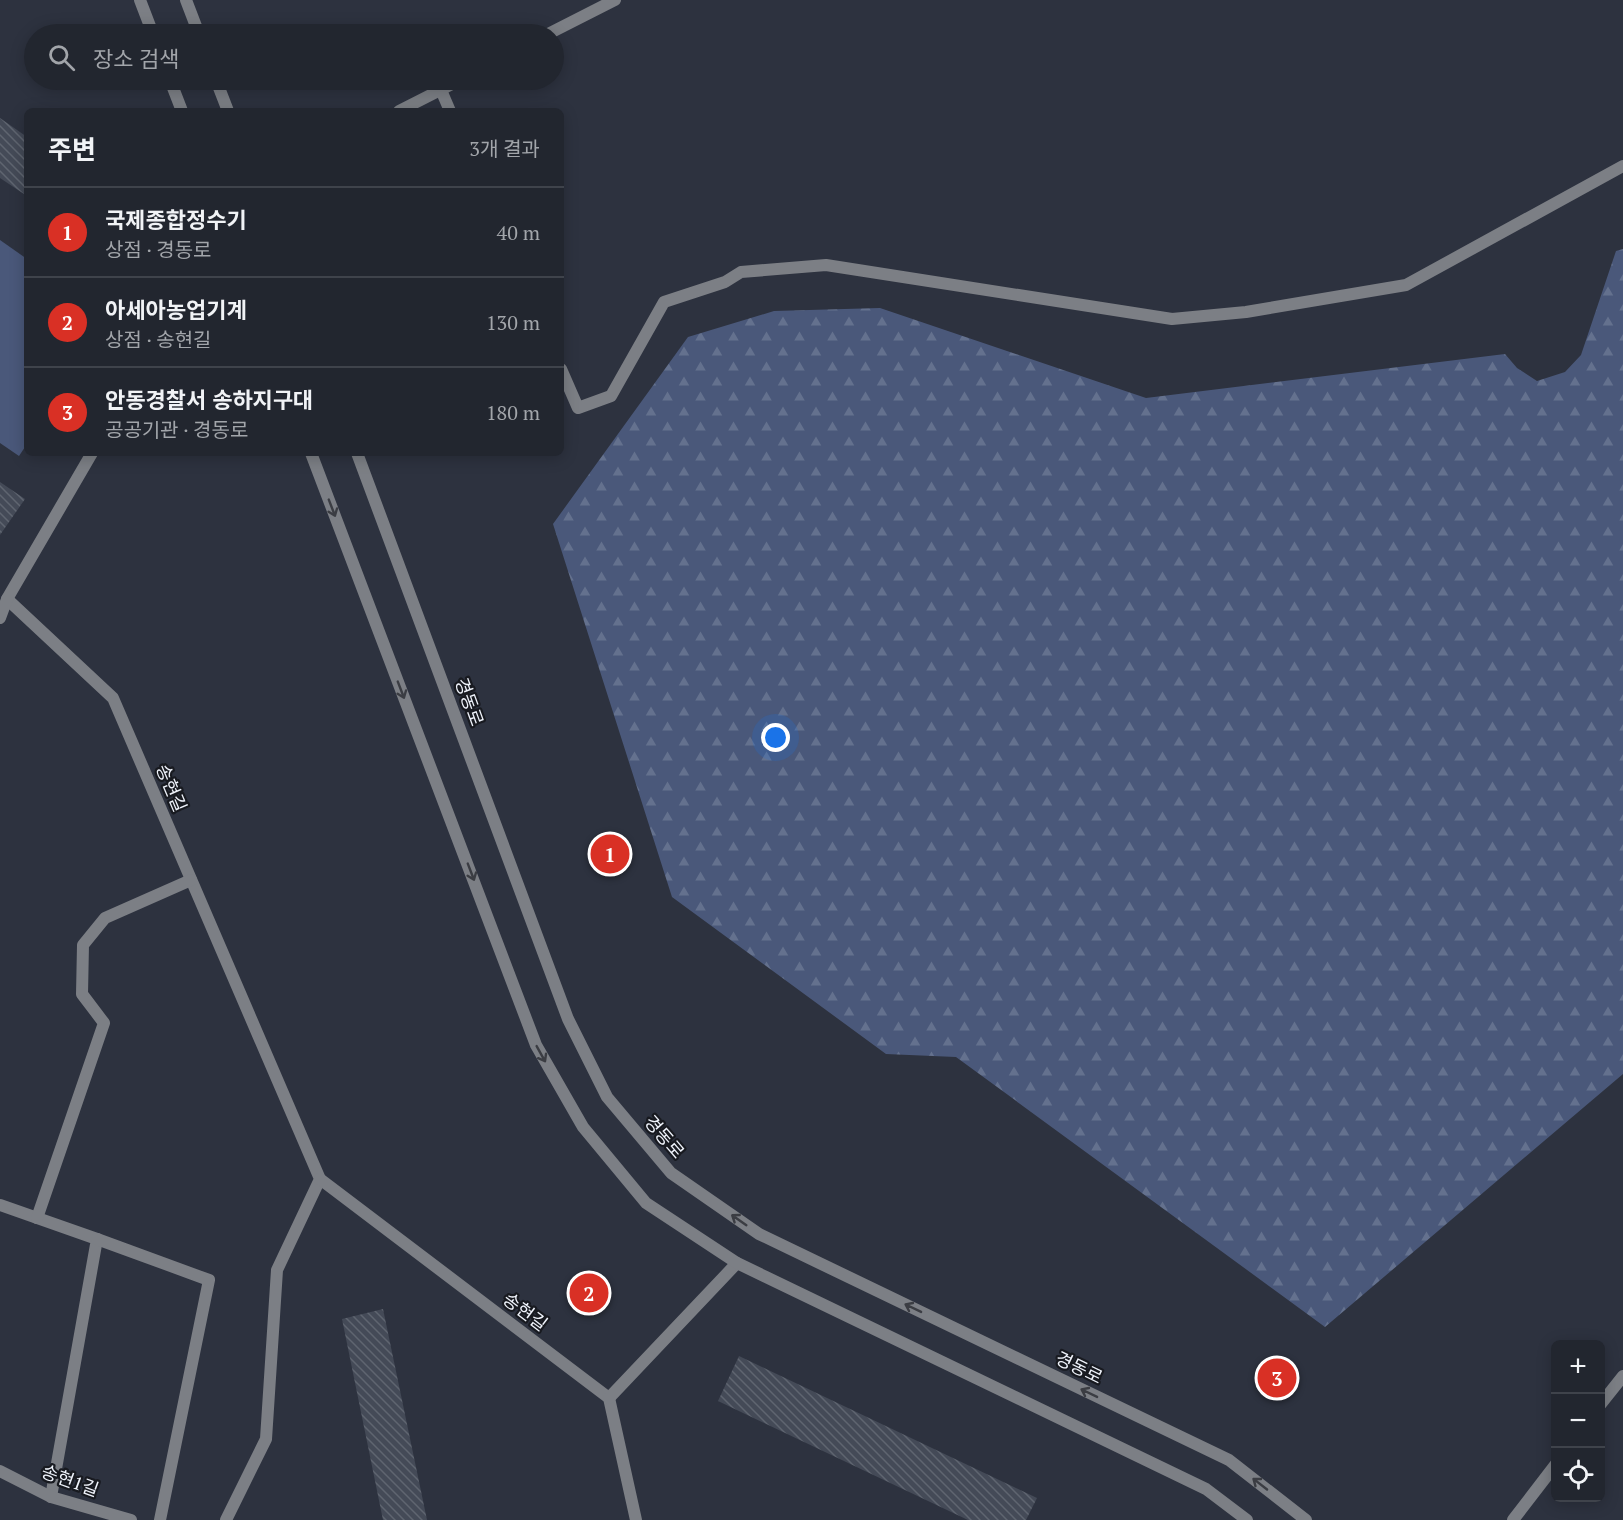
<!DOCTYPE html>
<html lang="ko">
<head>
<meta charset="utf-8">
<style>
  :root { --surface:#22262f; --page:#2e323b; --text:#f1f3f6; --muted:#a2a5aa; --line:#3f434b; --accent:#d93025 }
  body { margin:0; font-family:"PT Serif","Noto Sans KR",serif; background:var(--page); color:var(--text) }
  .controls { position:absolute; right:18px; bottom:18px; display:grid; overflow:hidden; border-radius:9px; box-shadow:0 3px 15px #0003 }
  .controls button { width:54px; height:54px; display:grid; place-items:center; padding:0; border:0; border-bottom:2px solid var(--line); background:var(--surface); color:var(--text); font:30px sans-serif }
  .you { position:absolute; left:776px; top:738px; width:21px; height:21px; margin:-15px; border:4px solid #fff; border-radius:50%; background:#1a73e8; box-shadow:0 0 0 9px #1a73e833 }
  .badge { display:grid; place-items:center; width:39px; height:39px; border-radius:50%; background:var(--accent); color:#fff; font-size:20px; font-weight:700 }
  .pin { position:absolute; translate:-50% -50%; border:3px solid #fff; box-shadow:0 2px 6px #0006 }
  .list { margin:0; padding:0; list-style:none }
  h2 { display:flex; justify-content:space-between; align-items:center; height:78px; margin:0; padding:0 24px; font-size:26px }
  h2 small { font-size:20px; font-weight:400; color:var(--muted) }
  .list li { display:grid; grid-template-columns:39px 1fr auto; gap:18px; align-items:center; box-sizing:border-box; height:90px; padding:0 24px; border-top:2px solid var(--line) }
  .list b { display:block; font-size:22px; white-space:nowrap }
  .list p { margin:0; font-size:20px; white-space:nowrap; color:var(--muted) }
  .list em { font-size:20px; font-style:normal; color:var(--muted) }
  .icon { flex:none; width:33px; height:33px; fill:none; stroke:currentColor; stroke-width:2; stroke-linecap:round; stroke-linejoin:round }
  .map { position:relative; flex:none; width:1623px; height:1520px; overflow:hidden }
  .search { position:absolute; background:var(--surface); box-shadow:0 3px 15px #0003; left:24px; top:24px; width:540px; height:66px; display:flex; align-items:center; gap:15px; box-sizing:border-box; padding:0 21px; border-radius:33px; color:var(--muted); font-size:22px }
  .panel { position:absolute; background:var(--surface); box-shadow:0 3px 15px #0003; left:24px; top:108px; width:540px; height:348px; border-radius:9px }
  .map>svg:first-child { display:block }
  .forest { fill:url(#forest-firs) }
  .garden { fill:#4a587a }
  .building { fill:url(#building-back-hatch) }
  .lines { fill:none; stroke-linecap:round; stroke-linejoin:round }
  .minor { stroke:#7c7f85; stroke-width:12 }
  .tertiary { stroke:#7c7f85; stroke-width:12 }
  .oneway { stroke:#3b3d43 }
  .labels { text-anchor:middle; stroke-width:4.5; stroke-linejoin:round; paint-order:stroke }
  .street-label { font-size:18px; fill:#f0f4fc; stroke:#181a20 }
</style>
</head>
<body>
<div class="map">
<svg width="1623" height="1520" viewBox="0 0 1623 1520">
  <defs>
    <pattern id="forest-firs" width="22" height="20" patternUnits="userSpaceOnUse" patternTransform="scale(1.5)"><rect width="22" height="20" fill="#4a587a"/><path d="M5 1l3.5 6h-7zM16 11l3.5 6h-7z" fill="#64718e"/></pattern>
    <pattern id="building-back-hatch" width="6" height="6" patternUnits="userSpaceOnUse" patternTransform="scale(1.5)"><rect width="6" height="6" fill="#444a57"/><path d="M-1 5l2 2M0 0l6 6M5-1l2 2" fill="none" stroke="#5f6570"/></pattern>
  </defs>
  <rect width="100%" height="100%" fill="#2d323f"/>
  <polygon class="forest" points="1623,249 1623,1074 1325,1327 956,1057 886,1054 672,897 553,524 688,337 774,311 880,308 1146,398 1505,354 1517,368 1537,381 1565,372 1581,355 1616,251"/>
  <polygon class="garden" points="0,240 27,259 27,444 19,456 0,443"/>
  <g class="building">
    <polygon points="0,118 27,137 27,196 0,178"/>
    <polygon points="0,482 25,499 0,535"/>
    <polygon points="383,1309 427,1520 383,1520 342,1319"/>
    <polygon points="739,1356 1037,1498 1026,1520 968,1520 718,1401"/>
  </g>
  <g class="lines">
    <g class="minor">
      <polyline points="548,34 615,0"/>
      <polyline points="441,90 450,111"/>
      <polyline points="399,111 460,80"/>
      <polyline points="561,369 578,408 611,396 664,302 725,282 741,272 826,265 1172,319 1246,312 1406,285 1623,166"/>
      <polyline points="7,599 113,698 320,1179 277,1270 266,1439 226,1520"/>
      <polyline points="0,618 7,599 92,453"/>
      <polyline points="320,1179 609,1398 636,1520"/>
      <polyline points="0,1205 97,1239 51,1497"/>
      <polyline points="37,1218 104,1023 82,994 83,945 105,918 191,880"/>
      <polyline points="97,1239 209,1280 160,1520"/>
      <polyline points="609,1398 737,1263"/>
      <polyline points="0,1471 51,1497 131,1520"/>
    </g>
    <g class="tertiary">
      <polyline points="140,0 153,34"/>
      <polyline points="186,0 199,34"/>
      <polyline points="170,80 182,111"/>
      <polyline points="216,80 228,111"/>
      <polyline points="311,453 536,1045 583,1127 646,1203 737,1263 1206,1489 1247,1520"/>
      <polyline points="357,453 568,1019 607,1097 671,1173 759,1234 1229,1460 1306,1520"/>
      <polyline points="1600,1405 1623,1376"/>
      <polyline points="1513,1520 1556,1464"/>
    </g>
  </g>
  <defs><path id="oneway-shaft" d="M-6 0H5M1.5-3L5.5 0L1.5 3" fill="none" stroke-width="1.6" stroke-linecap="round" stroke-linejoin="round" transform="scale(1.5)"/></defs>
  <g class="oneway">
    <use href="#oneway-shaft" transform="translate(332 508) rotate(69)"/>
    <use href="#oneway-shaft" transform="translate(401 690) rotate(69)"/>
    <use href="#oneway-shaft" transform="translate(471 872) rotate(69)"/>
    <use href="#oneway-shaft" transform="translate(541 1054) rotate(61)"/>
    <use href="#oneway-shaft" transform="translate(739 1220) rotate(-145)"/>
    <use href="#oneway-shaft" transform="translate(913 1308) rotate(-154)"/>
    <use href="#oneway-shaft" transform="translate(1089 1393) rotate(-154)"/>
    <use href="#oneway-shaft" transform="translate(1260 1484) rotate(-142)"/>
  </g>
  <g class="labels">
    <g class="street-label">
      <text transform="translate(469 702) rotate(70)" y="6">경동로</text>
      <text transform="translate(171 788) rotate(67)" y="6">송현길</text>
      <text transform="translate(664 1137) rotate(49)" y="6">경동로</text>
      <text transform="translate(525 1312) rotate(37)" y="6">송현길</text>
      <text transform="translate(1079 1368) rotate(26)" y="6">경동로</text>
      <text transform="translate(70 1481) rotate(20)" y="6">송현1길</text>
    </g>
  </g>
</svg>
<div class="controls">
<button>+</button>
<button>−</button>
<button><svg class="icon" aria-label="locate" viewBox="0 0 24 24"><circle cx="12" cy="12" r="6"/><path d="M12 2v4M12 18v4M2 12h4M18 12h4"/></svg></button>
</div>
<div class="you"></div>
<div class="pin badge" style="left:610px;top:854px">1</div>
<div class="pin badge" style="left:589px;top:1293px">2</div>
<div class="pin badge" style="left:1277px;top:1378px">3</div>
<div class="search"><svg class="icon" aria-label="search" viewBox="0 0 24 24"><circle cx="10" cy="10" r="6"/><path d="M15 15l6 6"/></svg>장소 검색</div>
<section class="panel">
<h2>주변<small>3개 결과</small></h2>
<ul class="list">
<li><span class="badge">1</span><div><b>국제종합정수기</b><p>상점 · 경동로</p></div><em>40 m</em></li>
<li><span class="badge">2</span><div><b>아세아농업기계</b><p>상점 · 송현길</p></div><em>130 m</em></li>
<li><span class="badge">3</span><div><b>안동경찰서 송하지구대</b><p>공공기관 · 경동로</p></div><em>180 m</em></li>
</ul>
</section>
</div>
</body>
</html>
